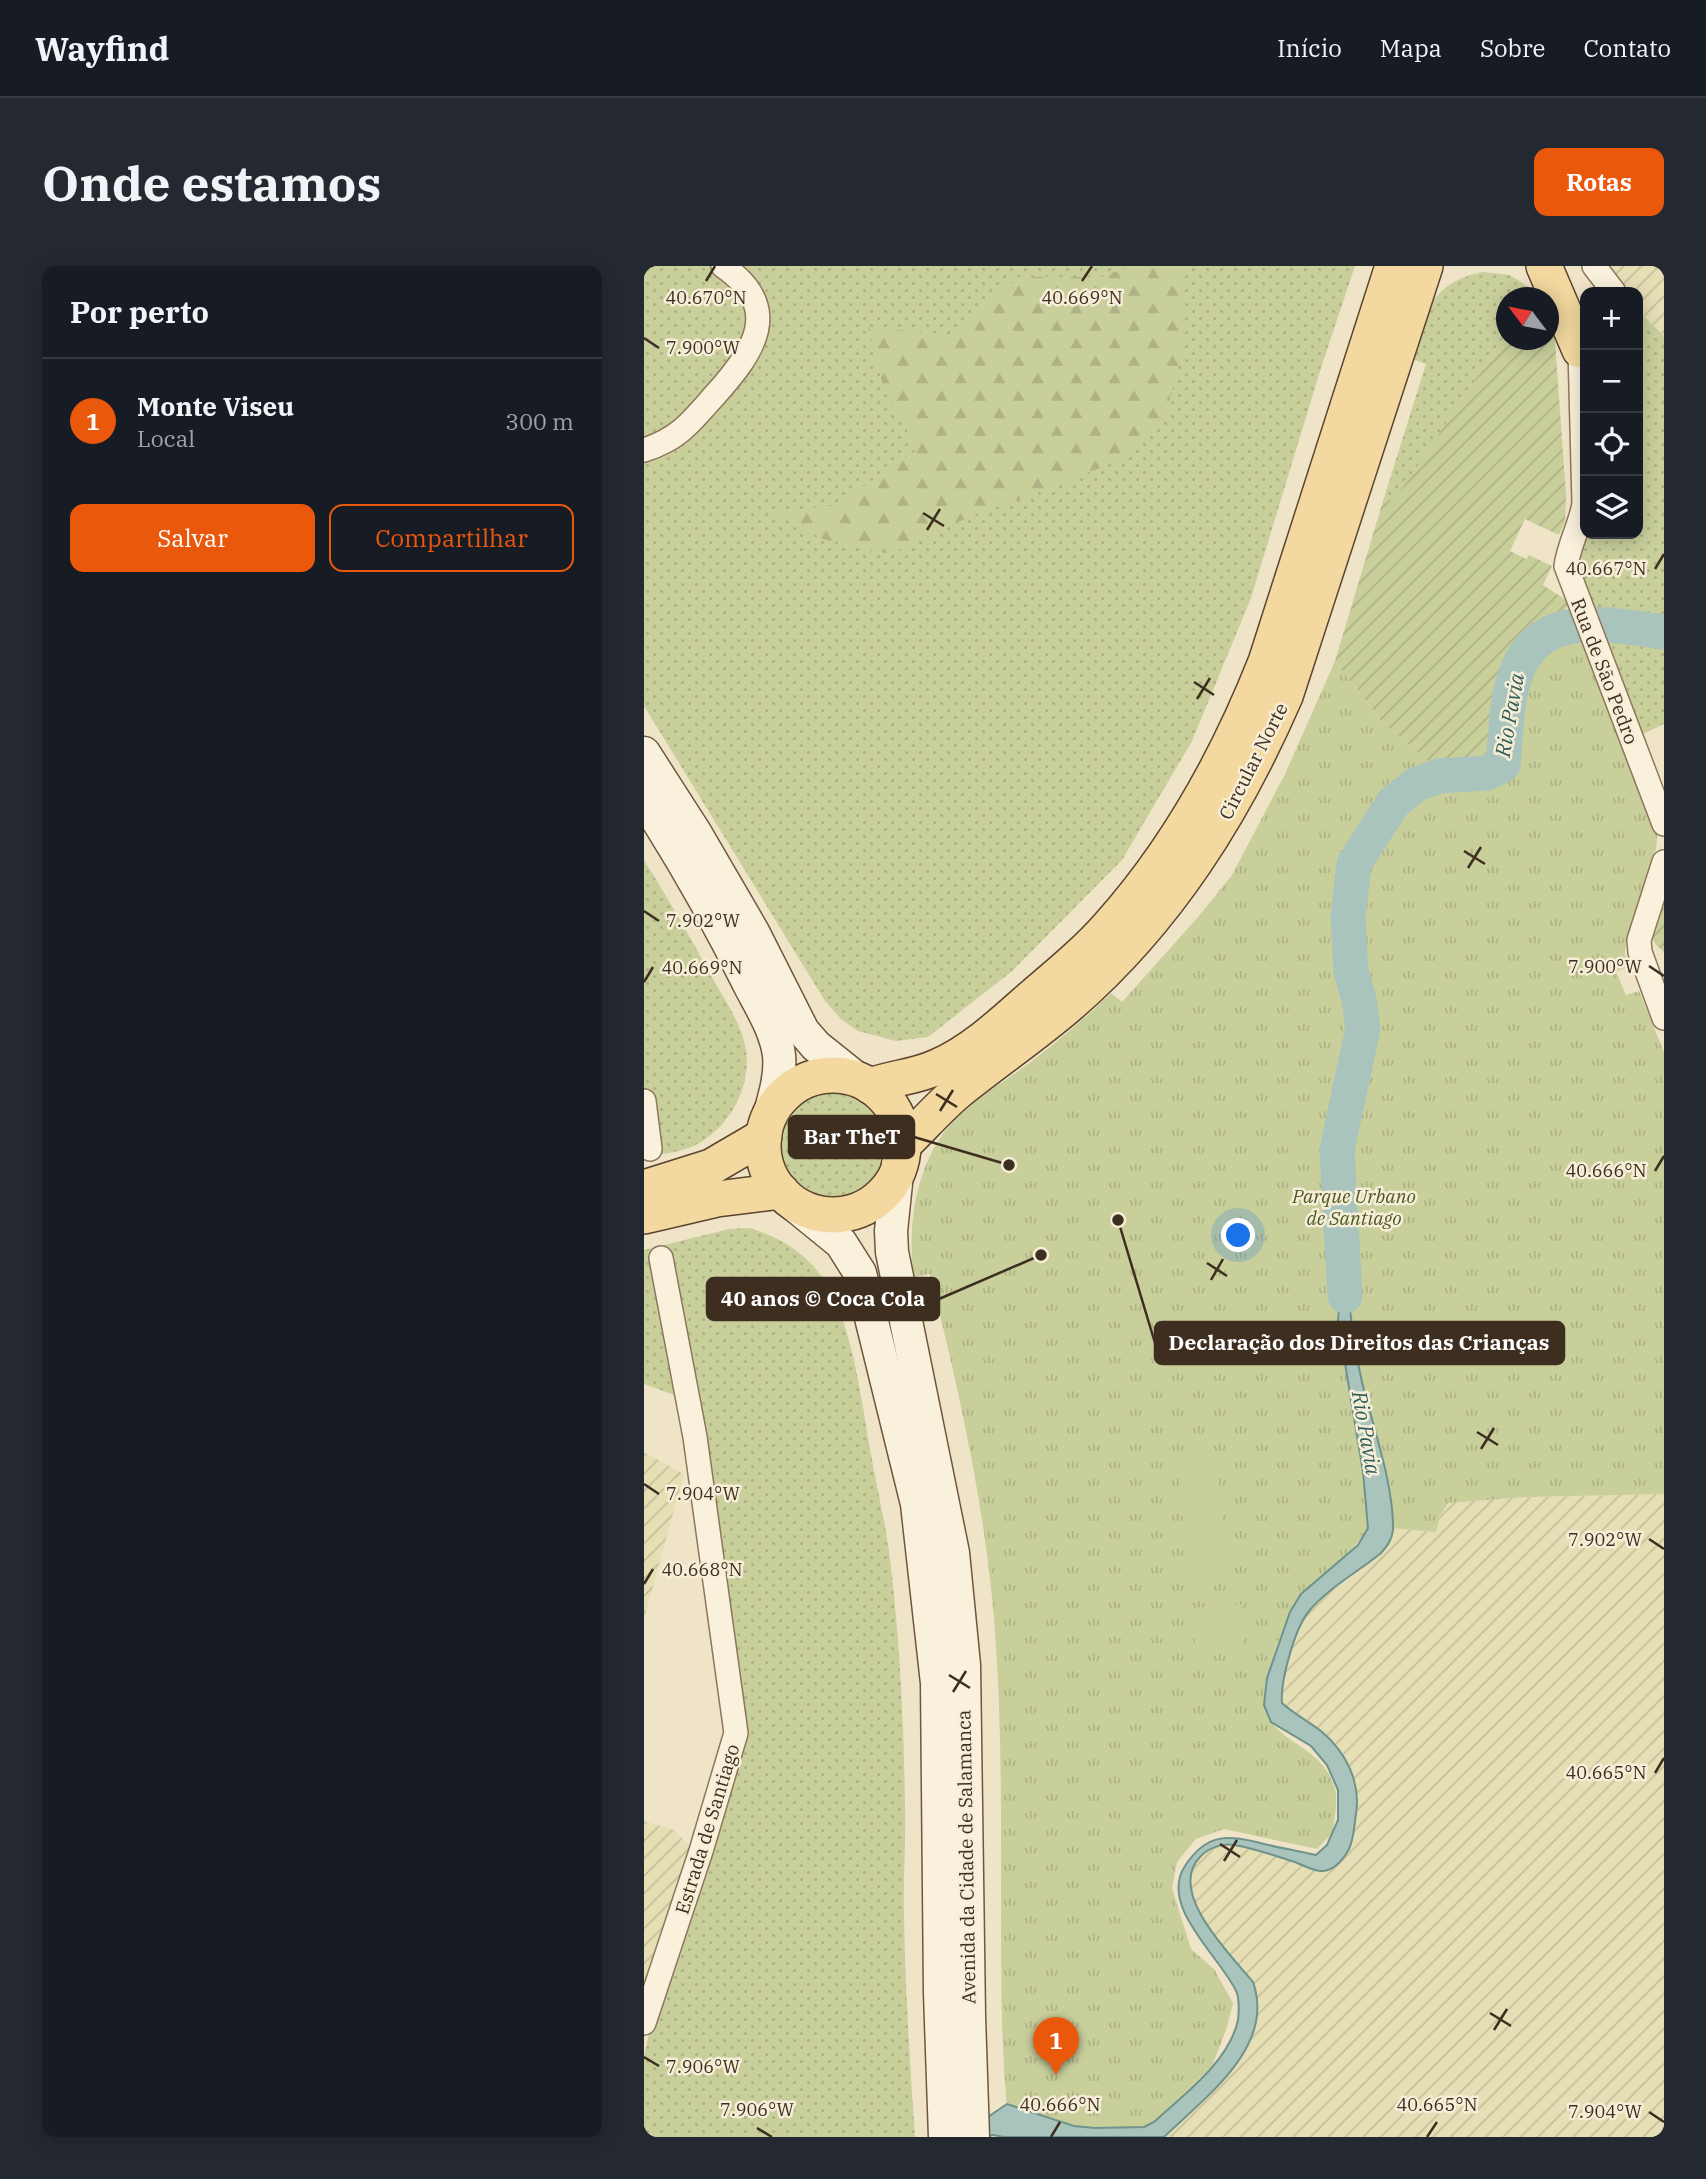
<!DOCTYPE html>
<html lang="pt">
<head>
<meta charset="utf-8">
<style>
  :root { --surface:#171b24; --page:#242831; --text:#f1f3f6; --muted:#9ea1a6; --line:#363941; --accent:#ea580c }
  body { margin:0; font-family:"IBM Plex Serif",serif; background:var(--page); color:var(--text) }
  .controls { position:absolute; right:21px; top:21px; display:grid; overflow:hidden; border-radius:14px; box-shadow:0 4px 18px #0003 }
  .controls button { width:63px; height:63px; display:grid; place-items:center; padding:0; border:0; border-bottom:2px solid var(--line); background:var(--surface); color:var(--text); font:35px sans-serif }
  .compass { position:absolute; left:852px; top:21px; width:63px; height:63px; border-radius:50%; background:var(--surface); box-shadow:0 4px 18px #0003; rotate:302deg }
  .you { position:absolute; left:595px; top:970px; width:24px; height:24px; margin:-18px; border:5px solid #fff; border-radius:50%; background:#1a73e8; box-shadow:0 0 0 10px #1a73e833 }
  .badge { display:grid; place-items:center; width:46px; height:46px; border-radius:50%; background:var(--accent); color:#fff; font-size:23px; font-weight:700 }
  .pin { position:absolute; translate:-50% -58px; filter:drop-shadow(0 2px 4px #0008) }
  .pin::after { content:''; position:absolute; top:37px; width:24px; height:21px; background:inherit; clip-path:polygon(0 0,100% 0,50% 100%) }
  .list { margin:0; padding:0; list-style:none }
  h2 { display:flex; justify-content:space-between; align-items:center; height:91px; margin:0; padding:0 28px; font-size:30px }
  h2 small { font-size:23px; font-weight:400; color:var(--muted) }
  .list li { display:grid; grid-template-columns:46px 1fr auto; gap:21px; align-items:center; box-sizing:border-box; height:126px; padding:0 28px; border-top:2px solid var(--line) }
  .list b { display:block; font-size:26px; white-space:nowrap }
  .list p { margin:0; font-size:23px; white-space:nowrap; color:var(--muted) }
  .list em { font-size:23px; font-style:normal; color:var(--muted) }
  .actions { display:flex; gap:14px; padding:21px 28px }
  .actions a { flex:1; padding:16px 0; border:2px solid var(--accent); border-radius:14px; text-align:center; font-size:24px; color:var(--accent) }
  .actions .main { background:var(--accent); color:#fff }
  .icon { flex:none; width:38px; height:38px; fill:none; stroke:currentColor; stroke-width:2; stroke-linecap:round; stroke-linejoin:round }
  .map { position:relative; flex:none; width:1020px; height:1871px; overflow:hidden; border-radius:14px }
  header { display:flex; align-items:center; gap:42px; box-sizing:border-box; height:98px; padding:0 35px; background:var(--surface); border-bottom:2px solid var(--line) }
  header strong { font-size:33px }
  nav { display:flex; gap:38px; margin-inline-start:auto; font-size:24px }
  .intro { display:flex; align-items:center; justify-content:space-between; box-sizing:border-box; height:168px; padding:0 42px }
  h1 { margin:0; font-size:49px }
  .button { padding:18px 32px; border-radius:14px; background:var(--accent); color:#fff; font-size:24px; font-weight:700 }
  main { display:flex; gap:42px; padding:0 42px }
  aside { flex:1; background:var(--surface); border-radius:14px; box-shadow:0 4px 18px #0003 }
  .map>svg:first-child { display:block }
  .farmland { fill:url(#farmland-furrows) }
  .grass { fill:url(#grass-dots) }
  .forest { fill:url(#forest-firs) }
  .park { fill:url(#park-tufts) }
  .garden { fill:url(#garden-furrows) }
  .pitch { fill:#c9cf9b }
  .water { fill:#a9c4bc; stroke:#6f938a; stroke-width:2 }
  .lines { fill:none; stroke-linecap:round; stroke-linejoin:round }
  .river { stroke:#a9c4bc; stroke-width:35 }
  .street-casing { stroke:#8d765c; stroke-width:26 }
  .secondary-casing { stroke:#6f573f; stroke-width:35 }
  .primary-casing { stroke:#5b4430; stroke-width:38 }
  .street { stroke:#faf1dc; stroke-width:23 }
  .secondary { stroke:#faf1dc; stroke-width:32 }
  .primary { stroke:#f3d9a0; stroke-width:35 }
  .ticks { fill:none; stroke:#3d2e20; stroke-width:2.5 }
  .labels { text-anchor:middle; stroke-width:5; stroke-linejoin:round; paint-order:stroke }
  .street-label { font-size:19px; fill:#3d2e20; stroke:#f7eed8 }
  .park-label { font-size:19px; font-style:italic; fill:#4d5a26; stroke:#f7eed8 }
  .water-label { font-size:21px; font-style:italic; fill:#2f5d5a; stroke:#f7eed8 }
  .ticks-label { font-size:18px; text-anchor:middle; fill:#3d2e20; stroke:#f7eed8; stroke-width:5; stroke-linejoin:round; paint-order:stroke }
  .leader { fill:none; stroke:#3d2e20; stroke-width:2.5 }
  .callout-dot { fill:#3d2e20; stroke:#f7eed8; stroke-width:2.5 }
  .callout { fill:#3d2e20; stroke:#3d2e20; stroke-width:2.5 }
  .callout-label { font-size:21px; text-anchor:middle; font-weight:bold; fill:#fff }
</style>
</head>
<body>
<header>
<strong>Wayfind</strong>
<nav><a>Início</a><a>Mapa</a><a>Sobre</a><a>Contato</a></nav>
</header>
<div class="intro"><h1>Onde estamos</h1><a class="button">Rotas</a></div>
<main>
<aside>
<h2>Por perto<small></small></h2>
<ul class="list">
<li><span class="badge">1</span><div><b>Monte Viseu</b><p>Local</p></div><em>300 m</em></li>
</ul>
<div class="actions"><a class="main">Salvar</a><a>Compartilhar</a></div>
</aside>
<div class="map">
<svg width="1020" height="1871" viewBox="0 0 1020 1871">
  <defs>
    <pattern id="farmland-furrows" width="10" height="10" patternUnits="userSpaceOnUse" patternTransform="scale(1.75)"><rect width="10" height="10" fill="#e6deb5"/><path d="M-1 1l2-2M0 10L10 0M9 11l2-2" fill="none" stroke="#c6bf9b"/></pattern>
    <pattern id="grass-dots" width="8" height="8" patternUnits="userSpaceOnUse" patternTransform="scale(1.75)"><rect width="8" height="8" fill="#c9cf9b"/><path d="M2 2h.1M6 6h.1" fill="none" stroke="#aeb285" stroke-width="1.8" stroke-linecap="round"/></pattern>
    <pattern id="forest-firs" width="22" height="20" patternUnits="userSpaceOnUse" patternTransform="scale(1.75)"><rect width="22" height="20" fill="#c9cf9b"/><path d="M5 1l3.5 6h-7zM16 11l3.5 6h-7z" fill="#aeb285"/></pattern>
    <pattern id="park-tufts" width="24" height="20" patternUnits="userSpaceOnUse" patternTransform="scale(1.75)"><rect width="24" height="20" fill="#c9cf9b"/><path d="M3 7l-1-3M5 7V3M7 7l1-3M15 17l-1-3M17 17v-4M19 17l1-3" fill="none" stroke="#aeb285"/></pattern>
    <pattern id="garden-furrows" width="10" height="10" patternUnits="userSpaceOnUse" patternTransform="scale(1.75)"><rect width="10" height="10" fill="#c9cf9b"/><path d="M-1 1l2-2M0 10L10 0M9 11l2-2" fill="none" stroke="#aeb285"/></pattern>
  </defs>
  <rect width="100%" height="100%" fill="#f0e4c8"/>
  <g class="farmland">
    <polygon points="959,0 1020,0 1020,70 994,44 994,26 978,26"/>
    <polygon points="0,1186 40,1208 0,1353"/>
    <polygon points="1020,1228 1020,1871 520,1871 590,1802 610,1765 614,1749 609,1716 564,1661 548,1629 545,1618 551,1597 557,1589 569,1582 588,1578 630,1589 699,1593 690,1478 638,1437 637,1424 645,1390 663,1347 678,1331 717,1304 749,1267 749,1262 792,1266 796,1250 804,1237 882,1231"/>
    <polygon points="0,1555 30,1564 51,1586 0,1737"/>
  </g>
  <g class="grass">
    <polygon points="0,0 711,0 677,102 607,332 548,475 478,594 367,706 284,771 252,775 214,765 197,753 181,735 0,440"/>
    <path d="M839,6L865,9L892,25L887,31L862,32V68L751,234L739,235L782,98L768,93C782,47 785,17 839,6Z"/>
    <polygon points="994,44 1020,70 1020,458 995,470 932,308 935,279 941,268 994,268"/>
    <path d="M0,594C23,631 45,668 65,706C78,730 98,757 102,784C107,820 88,857 57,876C41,886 18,888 0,892Z"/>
    <circle cx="189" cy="876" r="56"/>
    <path d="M105,962C141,972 172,994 189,1029C212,1080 218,1140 228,1194C234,1227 242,1260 246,1293C256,1376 260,1459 261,1542C262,1578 259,1613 260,1648C261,1723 266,1797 271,1871H0V1790L5,1767L65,1602L99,1471L41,1133L0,1118V984L85,963Z"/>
  </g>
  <polygon class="forest" points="487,0 541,0 539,84 522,147 483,190 416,219 332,248 246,288 179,273 131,248 193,238 274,184 240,123 224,61 309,69 374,11 457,11"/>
  <path class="park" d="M932,372H943L1014,561L1012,583L983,672L981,687L984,701L972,706L982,729L995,725L1020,786V1228L882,1231L804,1237L796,1250L792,1266L749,1262H724C705,1295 666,1310 648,1343C637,1364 610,1435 626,1455C646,1481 680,1484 691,1523C694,1535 690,1554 689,1566L673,1583L580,1563L552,1573L533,1596L528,1622L547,1683L570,1703L589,1737L582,1764L568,1800L510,1856L475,1871H365C362,1832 359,1793 358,1755C355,1620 361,1486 350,1352C340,1235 314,1121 286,1008L270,1011C262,957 273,891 313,851C332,832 355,819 377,803C409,780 439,754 467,727L478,736L554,651L588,609L641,508L691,395L738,456L804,511C814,515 824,515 835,514C844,513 855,511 861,505C868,498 868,484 869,475C872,440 872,391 910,375C917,373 925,373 932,372Z"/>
  <g class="garden">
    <polygon points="905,42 910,62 922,228 921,255 915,269 881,253 866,285 882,293 885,289 908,300 899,319 928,338 906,355 872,389 860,420 856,473 852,490 848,498 838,501 803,503 788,498 738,456 691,395 739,235 751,233 862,68 862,74 904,74"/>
    <polygon points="1020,616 1020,686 1013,680 1005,669"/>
  </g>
  <g class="pitch">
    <polygon points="572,1191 585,1307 545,1311 533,1195"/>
    <polygon points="597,1338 600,1385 552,1389 548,1342"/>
  </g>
  <path class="water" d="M700,982C704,1027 708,1072 718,1116C729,1160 750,1220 749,1264C748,1274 743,1280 737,1287C714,1306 684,1322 665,1345C651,1362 636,1415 638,1437C650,1448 664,1455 677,1465C702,1486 717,1516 712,1548C710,1560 710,1575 704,1585C698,1595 689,1606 676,1605C668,1604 658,1599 651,1596C631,1590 610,1582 590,1579C578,1577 564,1582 556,1591C522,1626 587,1689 609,1716C632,1781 561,1831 520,1871H360L349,1869L341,1871L338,1855L363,1838L430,1860L451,1862L500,1861L510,1856C540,1828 585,1796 594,1754C595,1747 595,1733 593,1727C578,1692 514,1641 541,1600C563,1566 584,1569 620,1578C637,1582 655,1585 672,1589L683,1579L694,1554V1524L683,1499L667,1480L627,1456L620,1439L623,1412L646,1346L657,1328L714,1279L724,1262L719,1206L694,1055Z"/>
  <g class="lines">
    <path class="river" d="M701,1030L693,884L719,762L715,733L707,706L704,651L710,598L749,537L773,518L795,510L843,507L859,499C862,475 861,448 867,425C885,341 956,357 1020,366"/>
    <defs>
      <g id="street">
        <polyline points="950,0 970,26"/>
        <path d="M936,84L940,238C936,260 925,278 922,300L1020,558"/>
        <path d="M0,184C35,173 47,156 71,129C110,86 140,42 79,0"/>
        <polyline points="1020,596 995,674 996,686 1020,752"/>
        <polyline points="0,835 6,883"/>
        <polyline points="0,1757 57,1585 92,1467 51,1171 17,992"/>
      </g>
      <g id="secondary">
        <polyline points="0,487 52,568 109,666 159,765 172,780 212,812"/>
        <path d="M0,533C39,593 74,655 106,720C117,741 132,765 135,789C137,809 131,829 126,847"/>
        <polyline points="254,898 247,965 248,986 309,1287 320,1399 325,1750 329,1871"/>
        <polyline points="143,933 197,977 216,1007 273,1238 293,1417 296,1727 301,1871"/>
      </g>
      <g id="primary">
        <polyline points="900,0 936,84"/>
        <circle cx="189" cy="879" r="70"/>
        <path d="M226,820C248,812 272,811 293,801C328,786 359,757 387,732C414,709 442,686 465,660C534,583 584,492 622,396L749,0"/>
        <path d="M260,878C278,861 294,842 313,826C350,796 390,769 426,738C523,654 590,547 641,430L781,0"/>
        <polyline points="0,922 67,901 120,870"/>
        <polyline points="0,950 73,933 137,925"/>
      </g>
    </defs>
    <use href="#street" class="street-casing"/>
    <use href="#secondary" class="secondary-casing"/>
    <use href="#primary" class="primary-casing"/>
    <use href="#street" class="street"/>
    <use href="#secondary" class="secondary"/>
    <use href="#primary" class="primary"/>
  </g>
  <path class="ticks" d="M62,15L71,0M438,15L448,0M0,72L15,82M279,247L300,260M283,264L296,243M1011,303L1020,288M550,416L570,429M553,433L566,412M820,585L841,598M824,602L837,581M0,645L15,655M1005,700L1020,710M0,716L9,701M292,828L313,841M296,845L309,824M1011,905L1020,890M563,997L583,1010M567,1014L579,993M833,1166L854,1179M837,1183L850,1162M0,1218L15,1228M1005,1273L1020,1283M0,1318L9,1303M305,1409L326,1422M309,1426L322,1405M1011,1507L1020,1492M576,1578L596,1591M580,1595L593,1574M846,1747L867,1760M850,1764L863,1743M0,1791L15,1800M1005,1846L1020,1856M113,1862L128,1871M407,1871L416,1856M783,1871L793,1856"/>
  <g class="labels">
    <g class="street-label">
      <text transform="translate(961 405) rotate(69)" y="7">Rua de São Pedro</text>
      <text transform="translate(609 495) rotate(-63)" y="7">Circular Norte</text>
      <text transform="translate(63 1563) rotate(-73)" y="7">Estrada de Santiago</text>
      <text transform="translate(322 1591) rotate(-91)" y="7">Avenida da Cidade de Salamanca</text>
    </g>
    <g class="park-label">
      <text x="710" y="937">Parque Urbano<tspan x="710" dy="22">de Santiago</tspan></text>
    </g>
    <g class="water-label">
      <text transform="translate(866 449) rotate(-80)" y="7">Rio Pavia</text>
      <text transform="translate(722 1167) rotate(80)" y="7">Rio Pavia</text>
    </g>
  </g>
  <g class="ticks-label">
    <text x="62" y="38">40.670°N</text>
    <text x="438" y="38">40.669°N</text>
    <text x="59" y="88">7.900°W</text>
    <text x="962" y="309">40.667°N</text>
    <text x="59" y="661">7.902°W</text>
    <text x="961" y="707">7.900°W</text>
    <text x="58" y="708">40.669°N</text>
    <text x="962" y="911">40.666°N</text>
    <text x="59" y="1234">7.904°W</text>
    <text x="961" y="1280">7.902°W</text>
    <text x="58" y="1310">40.668°N</text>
    <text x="962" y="1513">40.665°N</text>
    <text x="59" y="1807">7.906°W</text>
    <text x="416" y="1845">40.666°N</text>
    <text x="793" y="1845">40.665°N</text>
    <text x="113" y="1850">7.906°W</text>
    <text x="961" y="1852">7.904°W</text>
  </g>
  <path class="leader" d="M365 899L270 871M397 989L295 1033M474 954L511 1077"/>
  <g class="callout-dot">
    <circle cx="365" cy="899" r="7"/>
    <circle cx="397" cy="989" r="7"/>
    <circle cx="474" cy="954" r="7"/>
  </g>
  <g class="callout">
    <rect x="145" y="850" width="125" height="42" rx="7"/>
    <rect x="63" y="1012" width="232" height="42" rx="7"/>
    <rect x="511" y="1056" width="409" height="42" rx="7"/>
  </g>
  <g class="callout-label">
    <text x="208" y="878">Bar TheT</text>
    <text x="179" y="1040">40 anos © Coca Cola</text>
    <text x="715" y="1084">Declaração dos Direitos das Crianças</text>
  </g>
</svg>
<div class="controls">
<button>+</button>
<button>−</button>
<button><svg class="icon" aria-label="locate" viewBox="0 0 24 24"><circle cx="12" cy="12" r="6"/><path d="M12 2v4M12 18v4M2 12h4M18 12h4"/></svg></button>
<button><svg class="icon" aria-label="layers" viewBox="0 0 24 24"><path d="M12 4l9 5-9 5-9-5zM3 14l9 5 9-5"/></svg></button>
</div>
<svg class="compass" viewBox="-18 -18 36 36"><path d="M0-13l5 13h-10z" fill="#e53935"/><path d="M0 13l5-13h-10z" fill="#9ea1a6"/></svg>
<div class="you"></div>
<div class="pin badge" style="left:412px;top:1809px">1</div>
</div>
</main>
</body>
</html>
